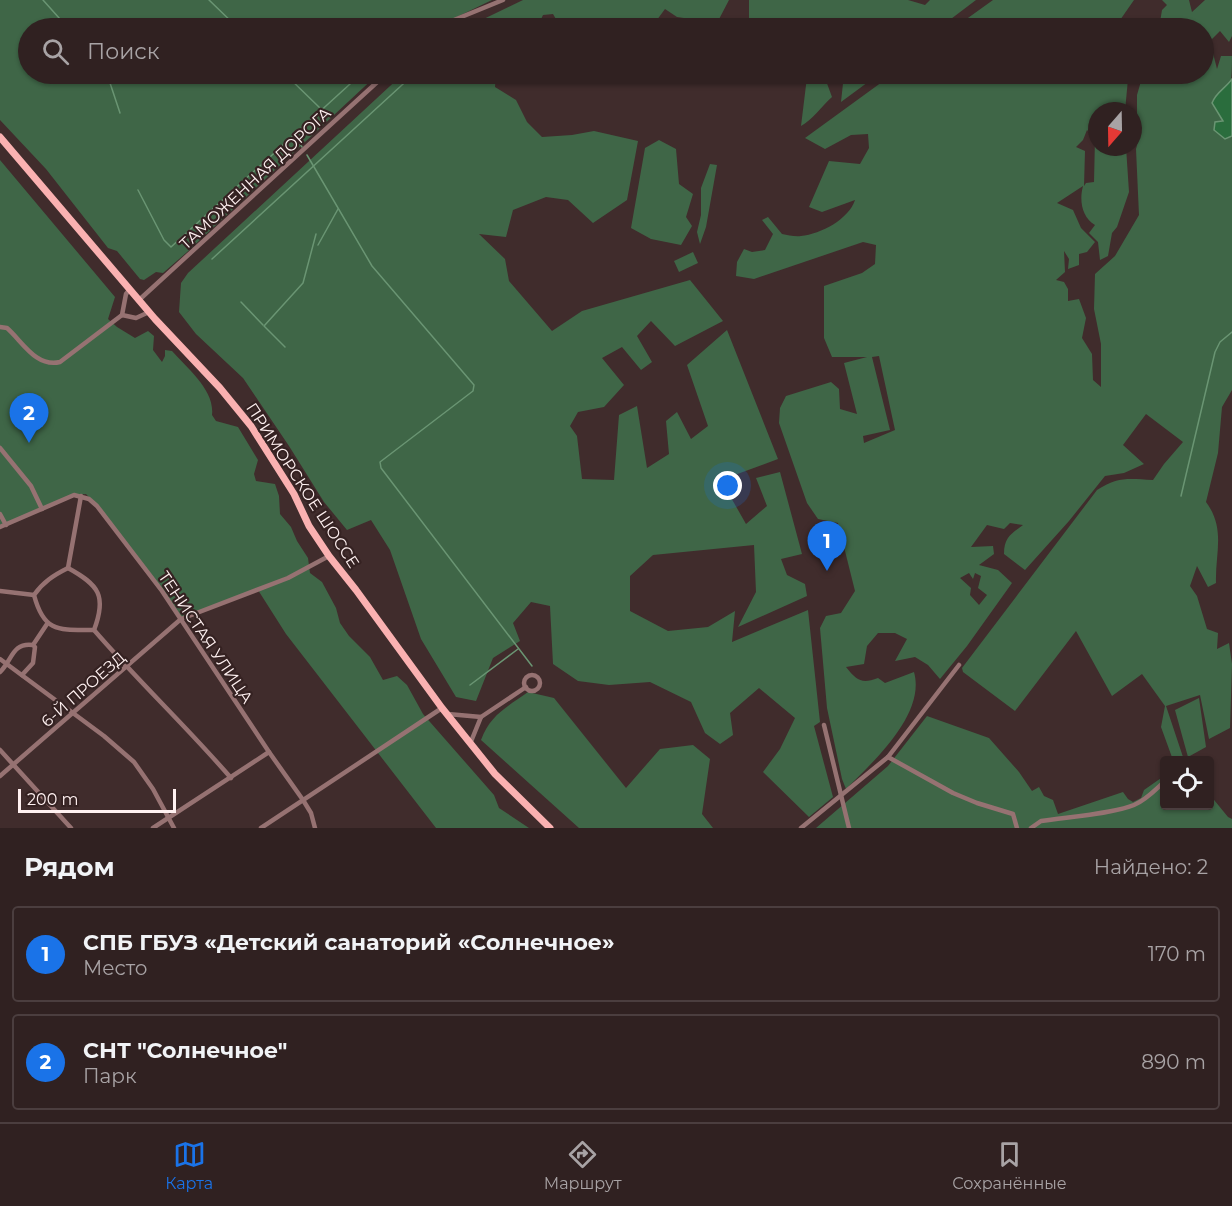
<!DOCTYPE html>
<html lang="ru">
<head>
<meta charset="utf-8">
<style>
  :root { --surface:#302121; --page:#3c2e2e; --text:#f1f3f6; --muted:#a8a3a5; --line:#4b3e3f; --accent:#1a73e8 }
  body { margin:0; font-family:Montserrat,sans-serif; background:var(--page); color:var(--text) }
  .controls { position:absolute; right:18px; bottom:18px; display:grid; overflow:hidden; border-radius:6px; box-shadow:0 2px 4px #0004 }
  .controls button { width:54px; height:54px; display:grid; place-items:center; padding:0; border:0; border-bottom:2px solid var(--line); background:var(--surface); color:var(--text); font:30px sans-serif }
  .compass { position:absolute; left:1088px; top:102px; width:54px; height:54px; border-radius:50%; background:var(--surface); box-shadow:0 2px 4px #0004; rotate:200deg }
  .scale { position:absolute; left:18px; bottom:15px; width:158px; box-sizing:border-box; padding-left:6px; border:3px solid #fff1f1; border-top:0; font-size:16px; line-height:21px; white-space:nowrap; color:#fff1f1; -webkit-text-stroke:4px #352222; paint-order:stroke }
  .you { position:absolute; left:728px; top:486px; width:21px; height:21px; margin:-15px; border:4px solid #fff; border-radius:50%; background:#1a73e8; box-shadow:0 0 0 9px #1a73e833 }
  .badge { display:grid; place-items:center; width:39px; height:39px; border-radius:50%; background:var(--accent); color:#fff; font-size:20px; font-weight:700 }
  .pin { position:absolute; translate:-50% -50px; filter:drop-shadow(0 2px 3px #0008) }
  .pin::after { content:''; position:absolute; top:32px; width:21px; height:18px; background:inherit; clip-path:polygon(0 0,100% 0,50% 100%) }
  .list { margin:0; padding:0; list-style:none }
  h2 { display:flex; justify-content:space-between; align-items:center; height:78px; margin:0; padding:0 24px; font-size:26px }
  h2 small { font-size:20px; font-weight:400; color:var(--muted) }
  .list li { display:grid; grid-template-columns:39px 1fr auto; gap:18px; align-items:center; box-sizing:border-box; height:96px; margin:0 12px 12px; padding:0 12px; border:2px solid var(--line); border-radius:6px }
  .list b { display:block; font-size:22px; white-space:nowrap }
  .list p { margin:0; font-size:20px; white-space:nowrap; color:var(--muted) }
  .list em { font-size:20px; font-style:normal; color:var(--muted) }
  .icon { flex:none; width:33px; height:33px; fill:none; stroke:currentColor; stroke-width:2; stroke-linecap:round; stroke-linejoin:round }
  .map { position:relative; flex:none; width:1232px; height:828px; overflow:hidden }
  .search { position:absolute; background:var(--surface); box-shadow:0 2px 4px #0004; left:18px; right:18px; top:18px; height:66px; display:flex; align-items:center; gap:15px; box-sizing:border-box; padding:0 21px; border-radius:33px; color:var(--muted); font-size:22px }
  .sheet { height:294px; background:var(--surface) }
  nav { display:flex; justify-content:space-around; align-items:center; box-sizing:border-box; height:84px; border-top:2px solid var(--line); background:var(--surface); font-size:16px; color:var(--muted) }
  nav a { display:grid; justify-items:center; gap:3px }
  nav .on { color:var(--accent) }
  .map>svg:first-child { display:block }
  .green { fill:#3f6647; fill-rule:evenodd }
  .water { fill:#2a6d3d; stroke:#6a9573; stroke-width:1.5 }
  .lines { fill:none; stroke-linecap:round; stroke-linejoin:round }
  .stream { stroke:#6a9573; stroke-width:1.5 }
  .street { stroke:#967272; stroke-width:4.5 }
  .primary { stroke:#fab1b1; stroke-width:7 }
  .labels { text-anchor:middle; stroke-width:4.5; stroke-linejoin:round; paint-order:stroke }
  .street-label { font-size:16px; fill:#fff1f1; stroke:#352222 }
</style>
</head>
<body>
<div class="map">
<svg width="1232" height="828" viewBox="0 0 1232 828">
  <rect width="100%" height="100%" fill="#402c2c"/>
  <g class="green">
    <polygon points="0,0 492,0 434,28 28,28 28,74 378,74 186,253 163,273 156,272 144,280 140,279 117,251 108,248 46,169 0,120"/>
    <polygon points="523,0 729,0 717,23 677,17 665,9 651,28 612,28 602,21 585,28 561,28 553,14 543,15 537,28 465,28"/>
    <polygon points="749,0 908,0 925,5 930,0 976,0 939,28 749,28"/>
    <polygon points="993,0 1134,0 1118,23 1117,28 954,28"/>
    <path d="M1162,0H1189L1192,12L1205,0H1232V36L1229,42L1220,31L1210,41L1217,69L1221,56H1232C1232,63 1232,74 1231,81C1227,90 1216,92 1212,102L1224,121L1225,139L1232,136V390L1222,407L1218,453L1206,502C1226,529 1215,553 1216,583L1208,587L1197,566L1190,586L1197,596L1207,629L1218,633L1217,649L1229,643L1232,664L1230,728L1209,739L1200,695L1166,706L1184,760H1173L1161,727L1165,706L1142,674L1112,696L1076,631L1015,711L963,672L962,668L1097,490C1119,476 1129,479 1153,480L1164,464L1183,442L1146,414L1123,445L1144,464L1124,473L1105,476L1069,521L1025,570L1004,554C1004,537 1011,534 1023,525L1010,523L1004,529L987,525L971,547L993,546L994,554L979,565L998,570L1012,583L967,646L940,679L928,665L915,657L895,661L907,639L895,633H878L867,646L864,664L846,667C857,681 862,684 878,678L885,683L914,672C926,714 873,762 846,789L842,779L827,708L820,628L826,616L841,613L855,591L838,523L818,519L807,503L779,423L780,408L786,396L831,382L839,389L840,409L857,414L844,363L867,357H832L824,338V286L862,273L875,264L876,245L863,242L754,279L736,276L737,262L744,249L752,252L765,250L773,234L762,220L768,217L782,234C788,235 795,237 801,236C821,234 849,219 855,200L822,212L809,207L829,161L860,164L869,148L868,134L851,135L825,149L805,138L893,74H1121L1128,79L1125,111H1097V147H1126L1129,192L1117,227L1112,233L1108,256L1100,260L1098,242L1089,233L1095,225C1082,217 1079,201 1083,186L1057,203L1073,210L1081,228L1095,242L1087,252L1079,254V265L1068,269L1069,259L1064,251L1065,272L1056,280L1064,282L1068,289V301L1079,299L1086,318L1082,338L1092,354L1093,380L1101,387V344L1094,309L1095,274L1115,256L1139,215L1136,149L1141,131L1137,120V95L1143,74H1204V28H1159L1162,10L1167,5ZM1087,130L1095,138L1094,182L1086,183L1084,186L1085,151L1076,147L1083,140ZM879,356L895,430L864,443L863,436L890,430L872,357ZM969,573L973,579L975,573L981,576L978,588L987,595L979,605L970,595L971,588L960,578Z"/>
    <polygon points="403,74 496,74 495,87 516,100 527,122 542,137 572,135 594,131 638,141 627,200 593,223 568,200 546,197 513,210 506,237 479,234 505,259 509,281 552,331 582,311 690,280 723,321 675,346 651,321 637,336 652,362 641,370 622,347 602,358 624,385 604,407 578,412 570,426 577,436 582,479 614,480 619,415 637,406 647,468 669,454 666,421 677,412 691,439 708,426 687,365 727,330 778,459 721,480 746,524 767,506 756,478 780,472 802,554 781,559 787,575 805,584 807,596 738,627 756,592 754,545 653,555 630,576 630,611 668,631 708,627 735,611 732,642 808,610 820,722 814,726 833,797 809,817 763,772 780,749 795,718 759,688 730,713 733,735 720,744 705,733 691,702 650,682 609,685 578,681 553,664 550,606 531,602 513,623 520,641 493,658 476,701 456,697 421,639 390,550 371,520 347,530 324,502 289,446 243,378 196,334 179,312 181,283 188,273"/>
    <path d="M803,74H825V78L832,97C821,107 813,119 801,126L807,77Z"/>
    <polygon points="844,74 879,74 841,102"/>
    <polygon points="659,140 676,149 679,184 693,194 686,217 692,226 681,245 651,239 631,228 645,148"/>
    <path d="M0,160L115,297L108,319L117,327L135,338L148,331L154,336L153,350L162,362L165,356V350L172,351C187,368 215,390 212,415L216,421L238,427L258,460L254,474L256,481L275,484L279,496L280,514L291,527L297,541L308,558L310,573L322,582L336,608L340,623L349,636L370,657L383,680L397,676L407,685L423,714L494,795L499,808L529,828H436L286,634L258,590L185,618L178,616L97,506L86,494L74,495L0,527Z"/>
    <polygon points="710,164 717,165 706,227 700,244 697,232 701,215 701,188"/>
    <polygon points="693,252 698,263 679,272 674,261"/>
    <path d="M528,692L554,698L626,788L660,749L693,745L710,759L702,814L713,828H579L481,740C490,715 507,707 528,692Z"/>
    <polygon points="1199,698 1206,747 1188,757 1175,710"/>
    <polygon points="927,716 989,738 1019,772 1032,791 1039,787 1044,796 1053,800 1058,814 1123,792 1128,799 1133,802 1141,798 1144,790 1164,776 1164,806 1210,806 1210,795 1228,817 1232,819 1232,828 816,828 888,766"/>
  </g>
  <path class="water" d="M1232,79V136L1225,139L1214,130L1215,122L1223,121L1212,103C1216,92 1226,88 1232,79Z"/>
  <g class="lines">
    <g class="stream">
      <polyline points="43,0 68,28"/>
      <polyline points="209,0 238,28"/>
      <polyline points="410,28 415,24"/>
      <polyline points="107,74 120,113"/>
      <polyline points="285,74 321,109"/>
      <polyline points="294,135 302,147"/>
      <polyline points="307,155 372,266 474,385 473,391 380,462 381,468 532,666"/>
      <polyline points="138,190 164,240 171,247 361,74"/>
      <polyline points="318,245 338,209"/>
      <polyline points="212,259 414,74"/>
      <polyline points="241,302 263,325"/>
      <polyline points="285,347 264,326 303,283 316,234"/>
      <polyline points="1181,496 1215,352 1220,342 1232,332"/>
      <polyline points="470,685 518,649"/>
    </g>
    <g class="street">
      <polyline points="441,28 454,20 503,0"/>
      <polyline points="139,300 386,74"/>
      <polyline points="122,315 136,318 149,312"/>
      <polyline points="122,315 126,294 130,289"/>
      <path d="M0,327L7,328C22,341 36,368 60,362L122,315"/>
      <polyline points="0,448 31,486 42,509"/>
      <polyline points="0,514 6,525"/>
      <polyline points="0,527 74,495 89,499 97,506 162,591 269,752 303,800 311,813 315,828"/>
      <path d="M68,568C99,585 107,596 94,630C59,630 44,633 34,595C43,582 54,575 68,568Z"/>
      <polyline points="68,568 81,496"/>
      <polyline points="0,591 34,595"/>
      <path d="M94,630C138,681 187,727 231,778"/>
      <polyline points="0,659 104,736 134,762 153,789 174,828"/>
      <path d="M0,672C12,661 12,642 33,645"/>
      <polyline points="22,675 33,663 35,647 33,645 47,624"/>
      <circle cx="532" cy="683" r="8"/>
      <polyline points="448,714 481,717"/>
      <polyline points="824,725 849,828"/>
      <polyline points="470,744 481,717 526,687"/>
      <polyline points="0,750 71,828"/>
      <polyline points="888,757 953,793 977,803 1013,814 1017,828"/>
      <polyline points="0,776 181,619 288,578 329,556"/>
      <polyline points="153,828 269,752"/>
      <polyline points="261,828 442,708"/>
      <polyline points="801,828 888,757 959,665"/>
      <path d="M1031,828L1041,821C1066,817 1112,814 1134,805C1146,800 1155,790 1164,782"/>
    </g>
    <polyline class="primary" points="0,137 155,319 220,388 251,426 294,494 309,526 329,556 356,590 442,708 495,774 550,828"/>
  </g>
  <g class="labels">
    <g class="street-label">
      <text transform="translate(255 178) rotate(-43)" y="6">ТАМОЖЕННАЯ ДОРОГА</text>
      <text transform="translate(303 485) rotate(57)" y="6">ПРИМОРСКОЕ ШОССЕ</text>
      <text transform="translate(206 637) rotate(56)" y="6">ТЕНИСТАЯ УЛИЦА</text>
      <text transform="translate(83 689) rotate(-41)" y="6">6-Й ПРОЕЗД</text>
    </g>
  </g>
</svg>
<div class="controls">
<button><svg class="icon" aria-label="locate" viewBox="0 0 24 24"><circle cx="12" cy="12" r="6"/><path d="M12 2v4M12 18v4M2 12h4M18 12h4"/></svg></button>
</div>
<svg class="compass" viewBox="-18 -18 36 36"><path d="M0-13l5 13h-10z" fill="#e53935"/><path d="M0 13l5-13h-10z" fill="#a8a3a5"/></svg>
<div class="scale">200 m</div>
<div class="you"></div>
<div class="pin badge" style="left:827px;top:571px">1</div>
<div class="pin badge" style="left:29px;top:443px">2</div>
<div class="search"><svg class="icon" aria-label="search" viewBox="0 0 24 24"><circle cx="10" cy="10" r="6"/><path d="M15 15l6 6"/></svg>Поиск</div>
</div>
<section class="sheet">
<h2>Рядом<small>Найдено: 2</small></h2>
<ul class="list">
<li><span class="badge">1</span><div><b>СПБ ГБУЗ «Детский санаторий «Солнечное»</b><p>Место</p></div><em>170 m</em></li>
<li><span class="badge">2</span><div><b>СНТ &quot;Солнечное&quot;</b><p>Парк</p></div><em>890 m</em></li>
</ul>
</section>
<nav>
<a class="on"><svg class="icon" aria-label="map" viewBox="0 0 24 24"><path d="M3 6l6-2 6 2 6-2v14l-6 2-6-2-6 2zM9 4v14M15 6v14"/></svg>Карта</a>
<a><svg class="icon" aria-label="directions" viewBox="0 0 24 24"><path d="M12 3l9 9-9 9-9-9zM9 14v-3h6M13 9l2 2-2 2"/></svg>Маршрут</a>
<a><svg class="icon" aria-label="saved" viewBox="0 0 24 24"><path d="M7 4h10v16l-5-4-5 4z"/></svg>Сохранённые</a>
</nav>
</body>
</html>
